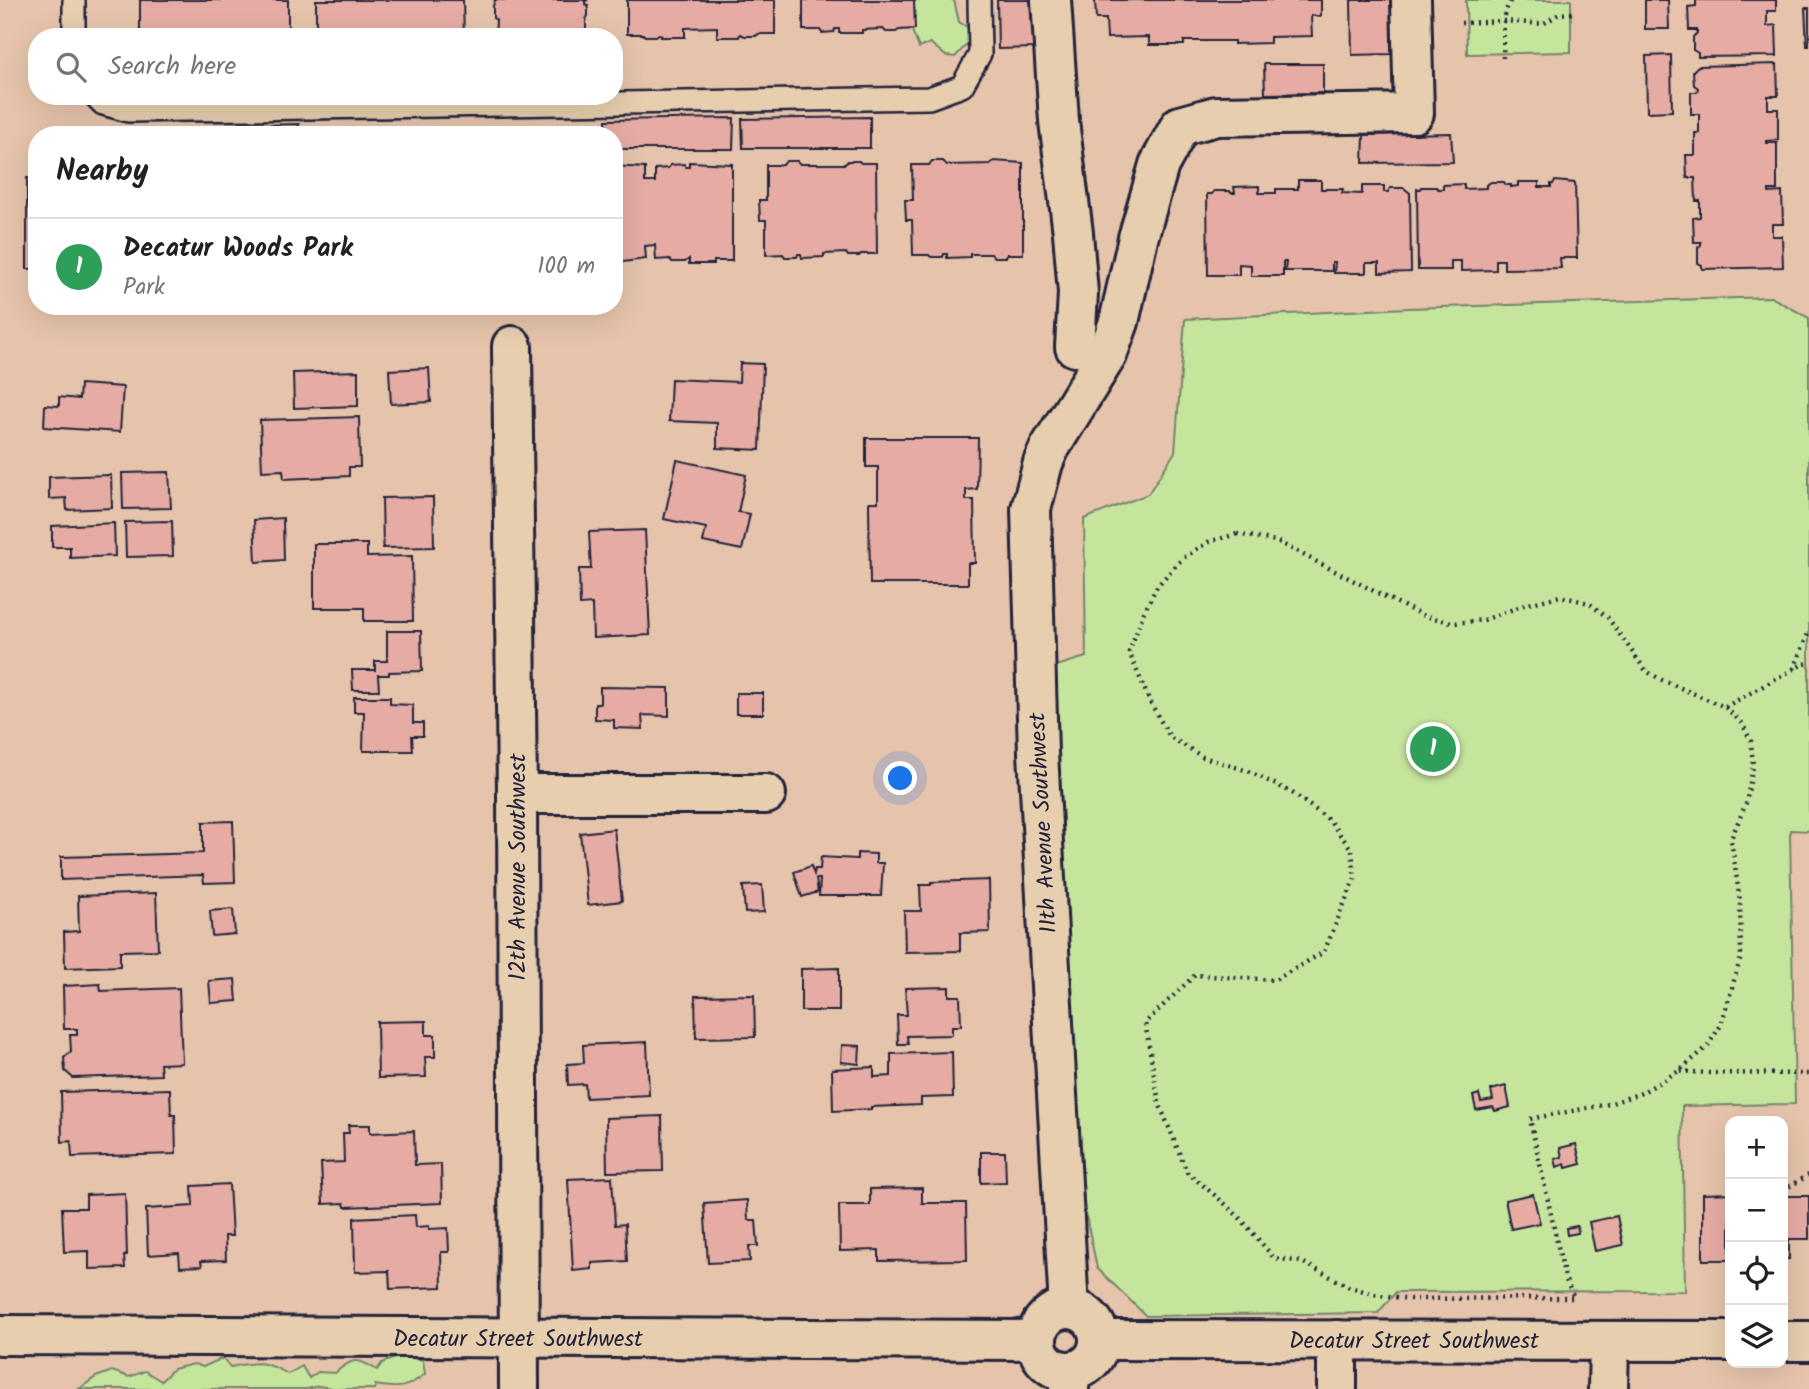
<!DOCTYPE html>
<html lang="en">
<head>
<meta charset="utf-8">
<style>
  :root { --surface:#fff; --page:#f6f6f6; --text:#202124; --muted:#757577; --line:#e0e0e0; --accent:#7c3aed }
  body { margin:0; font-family:Kalam,sans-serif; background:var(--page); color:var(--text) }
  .controls { position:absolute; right:21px; bottom:21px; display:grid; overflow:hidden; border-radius:14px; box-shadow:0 7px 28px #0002 }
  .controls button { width:63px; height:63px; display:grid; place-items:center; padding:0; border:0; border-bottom:2px solid var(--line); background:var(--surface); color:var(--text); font:35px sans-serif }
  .you { position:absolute; left:901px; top:779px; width:24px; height:24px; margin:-18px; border:5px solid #fff; border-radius:50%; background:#1a73e8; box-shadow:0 0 0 10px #1a73e833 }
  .badge { display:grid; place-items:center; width:46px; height:46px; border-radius:50%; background:var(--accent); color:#fff; font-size:23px; font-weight:700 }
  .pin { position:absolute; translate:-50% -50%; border:4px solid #fff; box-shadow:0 2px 7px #0006 }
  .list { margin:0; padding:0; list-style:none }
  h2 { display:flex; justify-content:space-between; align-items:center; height:91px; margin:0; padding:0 28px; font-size:30px }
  h2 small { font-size:23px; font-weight:400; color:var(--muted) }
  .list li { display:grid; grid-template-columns:46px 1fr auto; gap:21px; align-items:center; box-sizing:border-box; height:98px; padding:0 28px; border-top:2px solid var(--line) }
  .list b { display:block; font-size:26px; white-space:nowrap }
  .list p { margin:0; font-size:23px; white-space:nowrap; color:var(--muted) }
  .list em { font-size:23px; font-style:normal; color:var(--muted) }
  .icon { flex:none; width:38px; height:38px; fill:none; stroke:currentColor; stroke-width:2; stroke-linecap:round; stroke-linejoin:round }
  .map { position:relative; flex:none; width:1809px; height:1389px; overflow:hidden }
  .search { position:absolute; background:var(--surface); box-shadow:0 7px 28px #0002; left:28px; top:28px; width:595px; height:77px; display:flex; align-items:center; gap:18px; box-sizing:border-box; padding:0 24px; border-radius:28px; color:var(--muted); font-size:26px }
  .panel { position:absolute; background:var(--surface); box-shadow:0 7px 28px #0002; left:28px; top:126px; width:595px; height:189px; border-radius:28px }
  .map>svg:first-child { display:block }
  .green { fill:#c5e59d; stroke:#74846c; stroke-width:2 }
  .building { fill:#e6aca4; stroke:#22223b; stroke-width:2 }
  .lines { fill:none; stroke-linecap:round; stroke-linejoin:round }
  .lane-casing { stroke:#22223b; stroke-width:26 }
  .street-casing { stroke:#22223b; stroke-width:44 }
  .secondary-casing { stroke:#22223b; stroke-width:44 }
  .path { stroke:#22223b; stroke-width:4.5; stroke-dasharray:2 5; stroke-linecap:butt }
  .lane { stroke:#e6ceae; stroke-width:21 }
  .street { stroke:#e6ceae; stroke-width:38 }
  .secondary { stroke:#e6ceae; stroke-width:38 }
  .labels { text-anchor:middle; stroke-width:7; stroke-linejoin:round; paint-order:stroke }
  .street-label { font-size:23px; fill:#22223b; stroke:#e6ceae }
</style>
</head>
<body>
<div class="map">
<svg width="1809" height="1389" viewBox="0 0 1809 1389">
  <rect width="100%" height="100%" fill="#e6c4ab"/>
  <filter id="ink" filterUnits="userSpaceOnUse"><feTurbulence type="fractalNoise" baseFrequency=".0143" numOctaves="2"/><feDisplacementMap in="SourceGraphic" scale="14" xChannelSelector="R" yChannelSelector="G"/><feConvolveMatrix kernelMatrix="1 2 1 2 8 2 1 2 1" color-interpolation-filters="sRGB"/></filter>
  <g filter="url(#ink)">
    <g class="green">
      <polygon points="916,0 954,0 959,22 969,28 971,40 955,57 946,56 930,43 919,48 911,28 916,12 911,7"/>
      <polygon points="1466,0 1571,0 1571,52 1467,54"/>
      <polygon points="1771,297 1809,318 1809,831 1790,830 1795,1104 1682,1106 1685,1291 1396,1292 1378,1313 1146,1316 1097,1268 1075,1163 1053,667 1086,657 1084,519 1148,494 1175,452 1185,319 1408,308"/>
      <path d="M401,1356L423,1360L425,1374C406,1389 399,1389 375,1385V1389H338L319,1386L307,1389H79L96,1377L112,1371L129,1377L145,1371L161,1381L173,1369L194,1364L203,1367L223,1358L230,1367C258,1362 263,1360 288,1374L302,1366L309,1378L318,1372L335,1373C352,1358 357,1357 377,1370L382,1363Z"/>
    </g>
    <g class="building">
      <polygon points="140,0 288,0 288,37 230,37 230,34 198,35 198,37 140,37"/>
      <polygon points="316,0 463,0 464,37 406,37 406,32 374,32 374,37 316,37"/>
      <polygon points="495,0 588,0 585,1 585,4 588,5 588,16 586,19 586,35 495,37 496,20 493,18 493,6"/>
      <polygon points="627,0 775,0 775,34 758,34 756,36 745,36 740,34 739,37 717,37 717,27 685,28 685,37 661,37 661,35 659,34 656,36 645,36 643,34 627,34"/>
      <polygon points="803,0 914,0 915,29 899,30 896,32 886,32 883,29 862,30 862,33 839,33 839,29 835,29 834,32 822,33 820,30 803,30"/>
      <polygon points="997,0 1033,0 1034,48 998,49"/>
      <polygon points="1095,0 1321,0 1321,16 1311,16 1312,36 1270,37 1270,43 1234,44 1234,41 1184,41 1184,45 1149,45 1149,37 1107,38 1106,19 1096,19"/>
      <polygon points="1351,0 1391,0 1391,54 1352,55"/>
      <polygon points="1645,0 1668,0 1669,29 1645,29"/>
      <polygon points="1696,0 1776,0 1776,11 1767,11 1767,26 1776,25 1777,56 1698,57 1698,53 1693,50 1693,37 1697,33 1697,30 1689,30 1688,7 1696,6"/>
      <polygon points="1805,8 1809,8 1809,46 1807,46"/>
      <polygon points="1671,55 1672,111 1647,112 1646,56"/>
      <polygon points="1264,64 1323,64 1323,93 1265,94"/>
      <polygon points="1777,64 1778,96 1768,96 1768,109 1778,109 1778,140 1767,141 1767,143 1777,143 1777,190 1769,190 1769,193 1782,192 1783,224 1772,224 1772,236 1782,236 1783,267 1702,269 1702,265 1698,263 1698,247 1701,245 1701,242 1694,242 1693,218 1700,217 1700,201 1696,201 1695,178 1687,178 1686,155 1695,155 1695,133 1699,133 1699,114 1691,114 1691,92 1697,92 1698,88 1694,85 1693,71 1698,66"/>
      <polygon points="870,117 870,148 743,148 742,119"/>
      <polygon points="734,118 733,149 614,149 614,135 606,135 606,120"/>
      <polygon points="299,124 299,135 221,135 220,126"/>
      <polygon points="1451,133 1453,162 1363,163 1364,135"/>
      <polygon points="786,161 797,161 800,164 845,164 848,161 859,161 861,163 876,163 877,254 861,254 859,256 848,256 846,253 824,254 824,257 802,258 801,254 798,254 797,257 785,257 783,254 766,255 766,220 760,220 759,200 766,200 766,165 783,165"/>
      <polygon points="932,161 943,161 947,165 990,164 994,161 1023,163 1023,254 1007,254 1006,257 994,257 991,254 970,254 970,257 947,258 947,254 944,254 943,257 931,257 929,255 913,255 912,220 906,220 905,200 913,200 912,165 929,165"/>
      <polygon points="689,162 732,164 732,261 714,261 714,264 689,264 689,259 685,262 672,262 670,259 656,260 655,245 645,246 646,259 615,263 614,166 645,168 645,182 655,182 655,169 668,168 671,165 684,164 686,167 689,167"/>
      <rect x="27" y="178" width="10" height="91"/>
      <polygon points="1298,180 1321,180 1321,189 1343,189 1342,193 1362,194 1362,186 1384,186 1384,192 1388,192 1390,188 1404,188 1410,193 1411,272 1379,273 1379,263 1366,263 1366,273 1334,273 1335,262 1332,262 1332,271 1285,271 1286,262 1283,262 1283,276 1251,276 1251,265 1239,264 1239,275 1208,275 1207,194 1212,194 1214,191 1230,191 1231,193 1235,193 1234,187 1259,186 1259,193 1276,193 1276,189 1298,189"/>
      <polygon points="1555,181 1575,183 1577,258 1560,258 1561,268 1504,269 1504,260 1496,260 1496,270 1461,271 1461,261 1451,261 1451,270 1418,270 1417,189 1420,189 1421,187 1436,187 1438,189 1443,189 1443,185 1464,184 1464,189 1486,188 1486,185 1491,182 1504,182 1506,185 1511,185 1511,187 1518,186 1518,182 1539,182 1539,187 1551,187 1551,184 1553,184"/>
      <polygon points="740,363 763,364 760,450 717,448 717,423 669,421 671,379 739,382"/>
      <polygon points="429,368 431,402 391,404 389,370"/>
      <polygon points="358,371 358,406 294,408 293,373"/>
      <polygon points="80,384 123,387 120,432 44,427 45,405 59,406 59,397 79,399"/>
      <polygon points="359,417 360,467 349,467 349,476 284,479 283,470 262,471 260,420"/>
      <polygon points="866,438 978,438 977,489 966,490 966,500 974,500 975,563 968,563 968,584 870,584 869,502 878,502 878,467 866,467"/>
      <polygon points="677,460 746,475 738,512 750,514 742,550 703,542 706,528 664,519"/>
      <polygon points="169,472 171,508 123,509 122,473"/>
      <polygon points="111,475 112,508 67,510 66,498 49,499 49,477"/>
      <polygon points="433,497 434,547 383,548 382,498"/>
      <polygon points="283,518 284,560 256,562 254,520"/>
      <polygon points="172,521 173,556 126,557 125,522"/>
      <polygon points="114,523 115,556 70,558 70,547 52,547 52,526"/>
      <polygon points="645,530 650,635 593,638 592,604 580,605 579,569 591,569 589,532"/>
      <polygon points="314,544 367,544 367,557 412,556 413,621 364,621 364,608 314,608"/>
      <polygon points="387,631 421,631 422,671 389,672 389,675 378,675 379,690 353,690 352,670 375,670 375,661 387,661"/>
      <polygon points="600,687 669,688 669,716 642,715 643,729 614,728 614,720 595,719 595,704 600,704"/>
      <rect x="736" y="693" width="27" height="21"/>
      <polygon points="354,697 390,697 390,704 413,705 413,723 423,723 423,736 412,736 413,751 363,751 364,712 354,712"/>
      <polygon points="233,821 235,882 204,883 203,875 61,880 61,857 203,853 203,822"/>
      <polygon points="614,829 622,901 588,905 580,833"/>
      <polygon points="857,853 876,854 876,863 883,863 881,896 819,896 820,879 816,879 818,892 802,897 794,872 811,866 814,874 815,869 820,869 821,857 857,859"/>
      <polygon points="989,880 990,932 960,933 960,951 905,952 904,911 921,911 920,885 931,885 931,882"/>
      <polygon points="762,885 764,912 745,913 743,886"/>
      <polygon points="156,893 158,950 120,951 120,966 65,968 64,932 79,931 78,896"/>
      <polygon points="233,909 235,934 212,936 210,911"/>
      <polygon points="839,968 839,1011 801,1011 801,969"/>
      <polygon points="235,979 237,1001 211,1003 209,981"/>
      <polygon points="100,984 101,991 179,988 182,1063 160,1064 161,1075 73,1078 65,1071 64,1058 71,1051 70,1035 77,1035 77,1029 64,1029 63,986"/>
      <polygon points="949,987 949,996 960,996 961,1026 952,1026 952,1035 907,1036 908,1044 898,1044 897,1015 907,1015 905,988"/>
      <polygon points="754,995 755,1037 696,1038 695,996"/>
      <polygon points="426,1021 426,1035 435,1035 435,1057 425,1057 426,1077 378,1078 377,1022"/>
      <polygon points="647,1042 649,1095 586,1098 585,1084 568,1085 567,1064 584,1063 583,1045"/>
      <polygon points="842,1045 860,1046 859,1064 841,1062"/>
      <polygon points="952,1052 953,1097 921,1098 921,1105 871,1107 871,1109 833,1111 832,1069 874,1067 874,1077 891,1076 891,1054"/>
      <polygon points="1506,1086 1510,1107 1495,1111 1493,1107 1476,1110 1473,1096 1479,1094 1481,1102 1493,1100 1491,1090"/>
      <polygon points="170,1089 171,1115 175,1115 176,1154 72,1157 71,1141 62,1142 61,1092"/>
      <polygon points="662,1116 663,1171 607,1172 606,1118"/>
      <polygon points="348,1125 370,1125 370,1133 414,1131 415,1165 441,1164 442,1203 345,1207 344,1203 323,1204 321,1163 344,1162 343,1133 349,1133"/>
      <polygon points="1576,1144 1581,1164 1566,1168 1565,1164 1557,1167 1555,1159 1562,1157 1560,1148"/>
      <polygon points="981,1152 1005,1152 1006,1182 981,1183"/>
      <polygon points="612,1177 615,1225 625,1224 627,1261 592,1263 592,1269 573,1271 568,1179"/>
      <polygon points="229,1184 232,1236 225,1236 226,1260 201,1261 202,1266 180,1267 179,1253 148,1255 146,1209 193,1206 192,1186"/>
      <polygon points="922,1188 922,1203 966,1203 967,1260 879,1261 879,1250 840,1251 839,1205 870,1205 870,1189"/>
      <polygon points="125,1193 127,1255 124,1256 125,1268 89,1269 89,1251 64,1252 62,1208 86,1208 86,1195"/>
      <polygon points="1730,1193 1730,1260 1703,1260 1703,1194"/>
      <polygon points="1533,1194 1540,1223 1511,1229 1505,1200"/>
      <polygon points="1783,1196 1809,1196 1809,1239 1789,1239 1789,1259 1783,1259"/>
      <polygon points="747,1200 748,1220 756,1220 758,1246 749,1246 750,1261 708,1263 704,1203"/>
      <polygon points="415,1215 416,1227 429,1226 429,1229 448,1228 449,1252 441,1252 442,1287 390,1289 389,1271 355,1272 354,1218"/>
      <polygon points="1617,1216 1623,1245 1595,1251 1589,1222"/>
      <polygon points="1577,1226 1578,1233 1567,1235 1566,1228"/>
    </g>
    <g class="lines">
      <defs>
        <g id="lane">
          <polyline points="74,0 74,37"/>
          <polyline points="95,96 103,104 128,111 929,98 962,86 980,54 979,0"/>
        </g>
        <g id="street">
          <polyline points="1051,0 1059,121 1073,233 1078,293 1075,347"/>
          <polyline points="512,346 517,794 519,1389"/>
          <polyline points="517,794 766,794"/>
          <polyline points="1069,1309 1038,753 1031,509 1043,463 1049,449 1107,355 1119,322 1138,238 1159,165 1180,126 1216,116 1414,113 1411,0"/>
          <polyline points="1069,1389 1070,1371"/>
          <polyline points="1337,1389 1337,1340"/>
          <polyline points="1608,1389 1609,1341"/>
        </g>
        <g id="secondary">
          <circle cx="1068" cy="1340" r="31"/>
          <polyline points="0,1335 1037,1340"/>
          <polyline points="1099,1340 1730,1341"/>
          <polyline points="1783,1341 1809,1341"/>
        </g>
      </defs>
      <use href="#lane" class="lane-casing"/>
      <use href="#street" class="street-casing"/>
      <use href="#secondary" class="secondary-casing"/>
      <g class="path">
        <polyline points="1461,23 1504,21 1543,24 1559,14 1573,13"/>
        <path d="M1503,58C1504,40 1501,15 1511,0"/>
        <polygon points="1237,534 1276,541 1421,615 1455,623 1484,620 1524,605 1560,596 1589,603 1608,618 1646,671 1662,680 1725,707 1742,723 1751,741 1753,767 1746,803 1731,839 1740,901 1741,957 1721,1025 1707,1047 1679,1071 1641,1093 1609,1104 1530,1119 1565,1278 1574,1298 1410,1299 1373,1294 1348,1286 1302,1262 1274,1258 1241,1219 1223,1202 1187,1172 1159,1103 1145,1023 1195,975 1275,980 1324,952 1355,878 1352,850 1328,819 1291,792 1248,771 1203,757 1170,737 1150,702 1129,652 1144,612 1157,586 1182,559 1208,542"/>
        <polyline points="1794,669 1809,631"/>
        <polyline points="1725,707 1803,664 1809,663"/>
        <polyline points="1680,1071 1706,1073 1809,1074"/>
        <polyline points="1783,1190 1809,1175"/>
      </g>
      <use href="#lane" class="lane"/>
      <use href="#street" class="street"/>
      <use href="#secondary" class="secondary"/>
    </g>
  </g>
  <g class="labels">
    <g class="street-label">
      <text transform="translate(1042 823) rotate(-93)" y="8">11th Avenue Southwest</text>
      <text transform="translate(517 867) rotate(-90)" y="8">12th Avenue Southwest</text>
      <text x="518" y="1346">Decatur Street Southwest</text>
      <text x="1414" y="1348">Decatur Street Southwest</text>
    </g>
  </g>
</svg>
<div class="controls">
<button>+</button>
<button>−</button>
<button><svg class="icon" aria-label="locate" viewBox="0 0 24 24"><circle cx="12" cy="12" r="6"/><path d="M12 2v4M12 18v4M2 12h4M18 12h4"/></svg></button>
<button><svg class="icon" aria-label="layers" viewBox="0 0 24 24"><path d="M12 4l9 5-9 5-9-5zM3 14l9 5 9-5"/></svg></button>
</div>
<div class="you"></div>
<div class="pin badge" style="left:1433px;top:749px;background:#2e9e5b">1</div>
<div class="search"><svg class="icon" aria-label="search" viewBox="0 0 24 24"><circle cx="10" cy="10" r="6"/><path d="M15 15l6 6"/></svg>Search here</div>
<section class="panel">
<h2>Nearby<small></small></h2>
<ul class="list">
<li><span class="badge" style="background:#2e9e5b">1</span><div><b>Decatur Woods Park</b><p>Park</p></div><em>100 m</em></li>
</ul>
</section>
</div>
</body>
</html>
